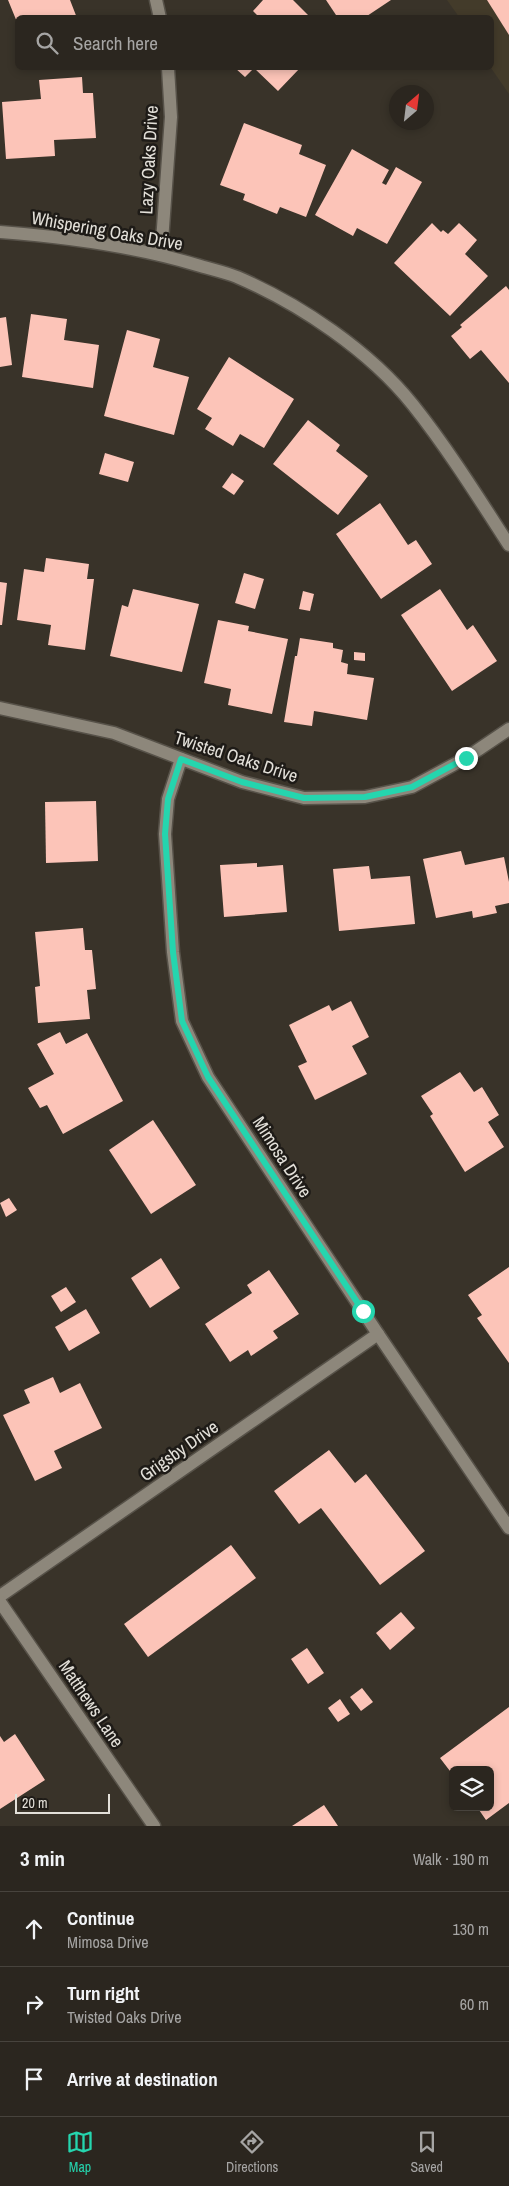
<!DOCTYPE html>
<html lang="en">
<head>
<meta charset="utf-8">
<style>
  :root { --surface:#2b261f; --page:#332e28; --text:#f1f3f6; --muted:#a6a5a4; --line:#47433d; --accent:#25d5ae }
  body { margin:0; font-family:"Archivo Narrow",sans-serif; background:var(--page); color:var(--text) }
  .controls { position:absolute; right:15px; bottom:15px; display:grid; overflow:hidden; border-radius:8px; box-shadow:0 2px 8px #0003 }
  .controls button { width:45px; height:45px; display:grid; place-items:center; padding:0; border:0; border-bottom:1px solid var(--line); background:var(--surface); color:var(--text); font:25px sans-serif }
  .compass { position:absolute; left:389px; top:85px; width:45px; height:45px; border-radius:50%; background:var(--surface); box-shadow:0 2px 8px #0003; rotate:28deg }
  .scale { position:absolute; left:15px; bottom:12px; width:95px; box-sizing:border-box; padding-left:5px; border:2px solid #e3e0d9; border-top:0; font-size:14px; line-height:18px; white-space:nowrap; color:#e3e0d9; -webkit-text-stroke:4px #1e1b17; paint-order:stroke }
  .stop { position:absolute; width:15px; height:15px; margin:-11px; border:4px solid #25d5ae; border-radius:50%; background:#fff }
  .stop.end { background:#25d5ae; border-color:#fff; box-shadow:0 1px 5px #0008 }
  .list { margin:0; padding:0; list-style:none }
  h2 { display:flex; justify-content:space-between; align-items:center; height:65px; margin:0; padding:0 20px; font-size:21px }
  h2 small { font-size:16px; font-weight:400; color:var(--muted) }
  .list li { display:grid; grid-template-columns:32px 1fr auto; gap:15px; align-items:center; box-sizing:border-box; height:75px; padding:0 20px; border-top:1px solid var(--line) }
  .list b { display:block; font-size:19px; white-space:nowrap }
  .list p { margin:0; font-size:16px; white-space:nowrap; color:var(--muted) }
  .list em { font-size:16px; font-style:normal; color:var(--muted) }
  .icon { flex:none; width:28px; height:28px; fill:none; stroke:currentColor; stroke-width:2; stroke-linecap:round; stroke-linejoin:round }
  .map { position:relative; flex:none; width:509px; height:1826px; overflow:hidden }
  .search { position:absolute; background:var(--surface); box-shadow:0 2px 8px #0003; left:15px; right:15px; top:15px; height:55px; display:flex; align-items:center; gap:12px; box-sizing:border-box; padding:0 18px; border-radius:8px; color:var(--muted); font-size:19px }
  .sheet { height:290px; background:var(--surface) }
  nav { display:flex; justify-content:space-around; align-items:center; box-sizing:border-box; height:70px; border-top:1px solid var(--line); background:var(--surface); font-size:14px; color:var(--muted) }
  nav a { display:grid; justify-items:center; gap:2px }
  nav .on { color:var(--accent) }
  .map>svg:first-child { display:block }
  .built { fill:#433b2a }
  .building { fill:#fcc4b8 }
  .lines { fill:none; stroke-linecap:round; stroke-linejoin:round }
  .street-casing { stroke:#575249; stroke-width:15 }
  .secondary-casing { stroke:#575249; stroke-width:15 }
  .street { stroke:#8d877b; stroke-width:12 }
  .secondary { stroke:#8d877b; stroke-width:12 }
  .route { stroke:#25d5ae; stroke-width:6 }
  .labels { text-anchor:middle; stroke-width:5; stroke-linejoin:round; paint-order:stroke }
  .street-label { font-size:18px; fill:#e3e0d9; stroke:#1e1b17 }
</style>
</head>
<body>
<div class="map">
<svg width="509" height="1826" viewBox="0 0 509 1826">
  <rect width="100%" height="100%" fill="#393329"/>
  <polygon class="built" points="447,0 509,0 509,94 491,68 492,18 459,17"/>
  <g class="building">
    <polygon points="8,0 70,0 77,18 18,18 17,22"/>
    <polygon points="263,0 293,0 311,18 254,18 257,15 253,11"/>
    <polygon points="326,0 391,0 364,18 338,18"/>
    <polygon points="487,0 509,0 509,35"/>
    <polygon points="235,68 300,68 278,91 254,68 245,77"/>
    <polygon points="82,77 83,93 93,93 96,138 54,140 55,156 6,159 2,102 41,99 39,80"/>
    <polygon points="244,123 302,145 299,154 326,165 306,217 280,207 277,214 243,200 245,194 220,185"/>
    <polygon points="352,149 389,170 382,183 386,185 396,167 422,182 387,244 357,228 353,236 315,215"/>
    <polygon points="432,223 441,232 443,230 448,234 459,223 477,240 465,254 488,276 450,316 394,263"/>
    <polygon points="506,286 509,290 509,383 481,350 470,359 451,336 462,327 460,325"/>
    <polygon points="31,314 67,319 64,340 99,345 93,388 22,377"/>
    <polygon points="6,317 12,365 0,367 0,318"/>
    <polygon points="127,330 160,339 153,367 189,377 174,435 104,416"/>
    <polygon points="229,357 294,399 264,448 240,434 233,446 205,429 212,418 197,409"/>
    <polygon points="308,420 340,445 336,451 368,476 338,515 273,464"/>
    <polygon points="105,453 134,462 128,482 99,474"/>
    <polygon points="232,473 244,481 234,495 222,487"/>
    <polygon points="380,503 408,545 416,540 432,564 381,599 336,534"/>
    <polygon points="46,558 89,564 87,579 94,579 85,650 48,645 51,625 17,620 24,569 44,572"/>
    <polygon points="244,573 264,579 255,609 235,603"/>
    <polygon points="0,582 7,583 2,625 0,625"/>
    <polygon points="133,589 199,604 182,672 110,656 122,605 128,607"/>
    <polygon points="440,589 467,630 473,625 497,661 452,691 401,615"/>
    <polygon points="303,591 314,594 310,611 299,609"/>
    <polygon points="218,620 249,626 248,631 288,639 272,714 228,705 231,689 204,683"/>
    <polygon points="300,638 333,643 333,648 343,650 341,662 348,664 347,674 374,678 367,720 314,711 312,726 284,722 295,656 297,656"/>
    <polygon points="354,652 365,653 365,661 354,660"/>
    <polygon points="96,801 98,861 46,863 45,802"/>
    <polygon points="461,851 465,865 504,857 509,882 509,903 495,906 497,913 473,918 472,911 436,918 423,859"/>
    <polygon points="257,863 257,867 283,865 287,912 224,917 220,865"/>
    <polygon points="369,866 371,879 410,876 415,924 339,931 333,869"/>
    <polygon points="83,928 85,950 92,950 96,989 87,990 90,1019 38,1023 35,987 40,986 35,932"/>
    <polygon points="351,1001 369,1037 352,1046 367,1074 315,1100 298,1066 307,1062 289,1025 329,1005 332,1011"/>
    <polygon points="60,1032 66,1044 87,1033 123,1101 63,1134 47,1105 40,1108 28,1088 54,1074 37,1044"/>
    <polygon points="460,1072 474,1092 482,1087 499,1115 488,1122 504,1147 465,1172 430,1116 433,1114 421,1096"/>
    <polygon points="153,1120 196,1185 151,1214 109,1150"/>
    <polygon points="9,1198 17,1210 6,1217 0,1203"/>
    <polygon points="161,1258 180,1288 150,1308 131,1278"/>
    <polygon points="509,1267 509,1363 477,1318 482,1315 468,1295"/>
    <polygon points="269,1270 299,1314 273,1331 278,1338 251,1356 248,1350 230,1362 205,1324 252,1293 247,1285"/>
    <polygon points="66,1287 76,1302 61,1312 51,1296"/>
    <polygon points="86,1309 100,1333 69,1351 55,1327"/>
    <polygon points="53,1377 60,1393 80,1383 102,1428 54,1451 62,1468 35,1481 3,1415 30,1403 24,1390"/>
    <polygon points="329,1450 355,1483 366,1474 425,1551 380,1585 321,1508 299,1524 274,1491"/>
    <polygon points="231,1545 256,1578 148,1657 124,1624"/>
    <polygon points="401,1612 415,1628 390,1650 376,1633"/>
    <polygon points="307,1648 324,1673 308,1684 291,1659"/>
    <polygon points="362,1688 373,1702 361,1711 350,1697"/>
    <polygon points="340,1699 350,1714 338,1722 328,1708"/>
    <polygon points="509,1707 509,1803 486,1820 477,1807 490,1807 490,1770 453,1770 453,1775 440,1758"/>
    <polygon points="15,1734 45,1780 0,1809 0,1736 4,1742"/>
    <polygon points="324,1805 338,1826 292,1826"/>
  </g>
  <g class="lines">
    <defs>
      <g id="street">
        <polyline points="156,0 160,18"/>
        <polyline points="161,255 171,117 168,68"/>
        <polyline points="0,708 114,733 242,782 304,798 365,797 412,787 466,758 509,729"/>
        <polyline points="181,759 168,799 165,834 173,952 182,1021 208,1077 378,1334 509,1528"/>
        <polyline points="0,1596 378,1334"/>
        <polyline points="0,1602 154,1826"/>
      </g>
      <path id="secondary" d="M0,232C66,237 134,246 197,265C210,269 224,272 237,277C300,304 370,351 413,405C448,449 478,497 509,545"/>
    </defs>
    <use href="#street" class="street-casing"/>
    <use href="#secondary" class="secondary-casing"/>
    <use href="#street" class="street"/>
    <use href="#secondary" class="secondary"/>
  </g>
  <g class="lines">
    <polyline class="route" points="363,1311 208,1077 182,1021 173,952 165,834 168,799 181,759 242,782 304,798 365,797 412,787 466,758"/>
  </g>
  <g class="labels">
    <g class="street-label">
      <text transform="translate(149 160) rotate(-87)" y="6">Lazy Oaks Drive</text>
      <text transform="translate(107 231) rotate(10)" y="6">Whispering Oaks Drive</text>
      <text transform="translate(236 757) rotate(18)" y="6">Twisted Oaks Drive</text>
      <text transform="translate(282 1157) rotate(57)" y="6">Mimosa Drive</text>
      <text transform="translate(179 1451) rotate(-35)" y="6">Grigsby Drive</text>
      <text transform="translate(91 1704) rotate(56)" y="6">Matthews Lane</text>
    </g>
  </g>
</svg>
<div class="controls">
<button><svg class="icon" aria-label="layers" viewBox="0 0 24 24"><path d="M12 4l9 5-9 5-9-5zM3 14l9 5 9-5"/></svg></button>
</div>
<svg class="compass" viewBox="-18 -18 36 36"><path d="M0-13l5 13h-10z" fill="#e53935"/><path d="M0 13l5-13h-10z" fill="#a6a5a4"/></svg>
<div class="scale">20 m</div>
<div class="stop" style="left:363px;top:1311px"></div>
<div class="stop end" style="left:466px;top:758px"></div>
<div class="search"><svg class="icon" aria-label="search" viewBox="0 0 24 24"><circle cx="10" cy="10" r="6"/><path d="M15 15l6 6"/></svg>Search here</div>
</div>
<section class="sheet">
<h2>3 min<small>Walk · 190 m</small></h2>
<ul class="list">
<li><svg class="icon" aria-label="ahead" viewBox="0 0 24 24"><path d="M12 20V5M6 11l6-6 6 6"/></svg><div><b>Continue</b><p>Mimosa Drive</p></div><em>130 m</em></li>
<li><svg class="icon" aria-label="right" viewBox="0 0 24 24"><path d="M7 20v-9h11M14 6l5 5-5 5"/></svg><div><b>Turn right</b><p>Twisted Oaks Drive</p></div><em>60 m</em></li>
<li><svg class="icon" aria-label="arrive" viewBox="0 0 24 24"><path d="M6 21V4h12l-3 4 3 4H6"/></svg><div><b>Arrive at destination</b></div></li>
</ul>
</section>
<nav>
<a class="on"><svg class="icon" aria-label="map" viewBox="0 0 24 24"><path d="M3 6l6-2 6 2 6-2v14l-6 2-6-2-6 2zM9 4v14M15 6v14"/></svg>Map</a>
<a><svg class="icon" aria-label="directions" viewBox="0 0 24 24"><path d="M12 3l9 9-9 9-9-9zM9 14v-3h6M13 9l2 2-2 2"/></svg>Directions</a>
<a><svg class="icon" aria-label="saved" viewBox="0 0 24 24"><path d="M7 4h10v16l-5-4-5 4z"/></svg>Saved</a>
</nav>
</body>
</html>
